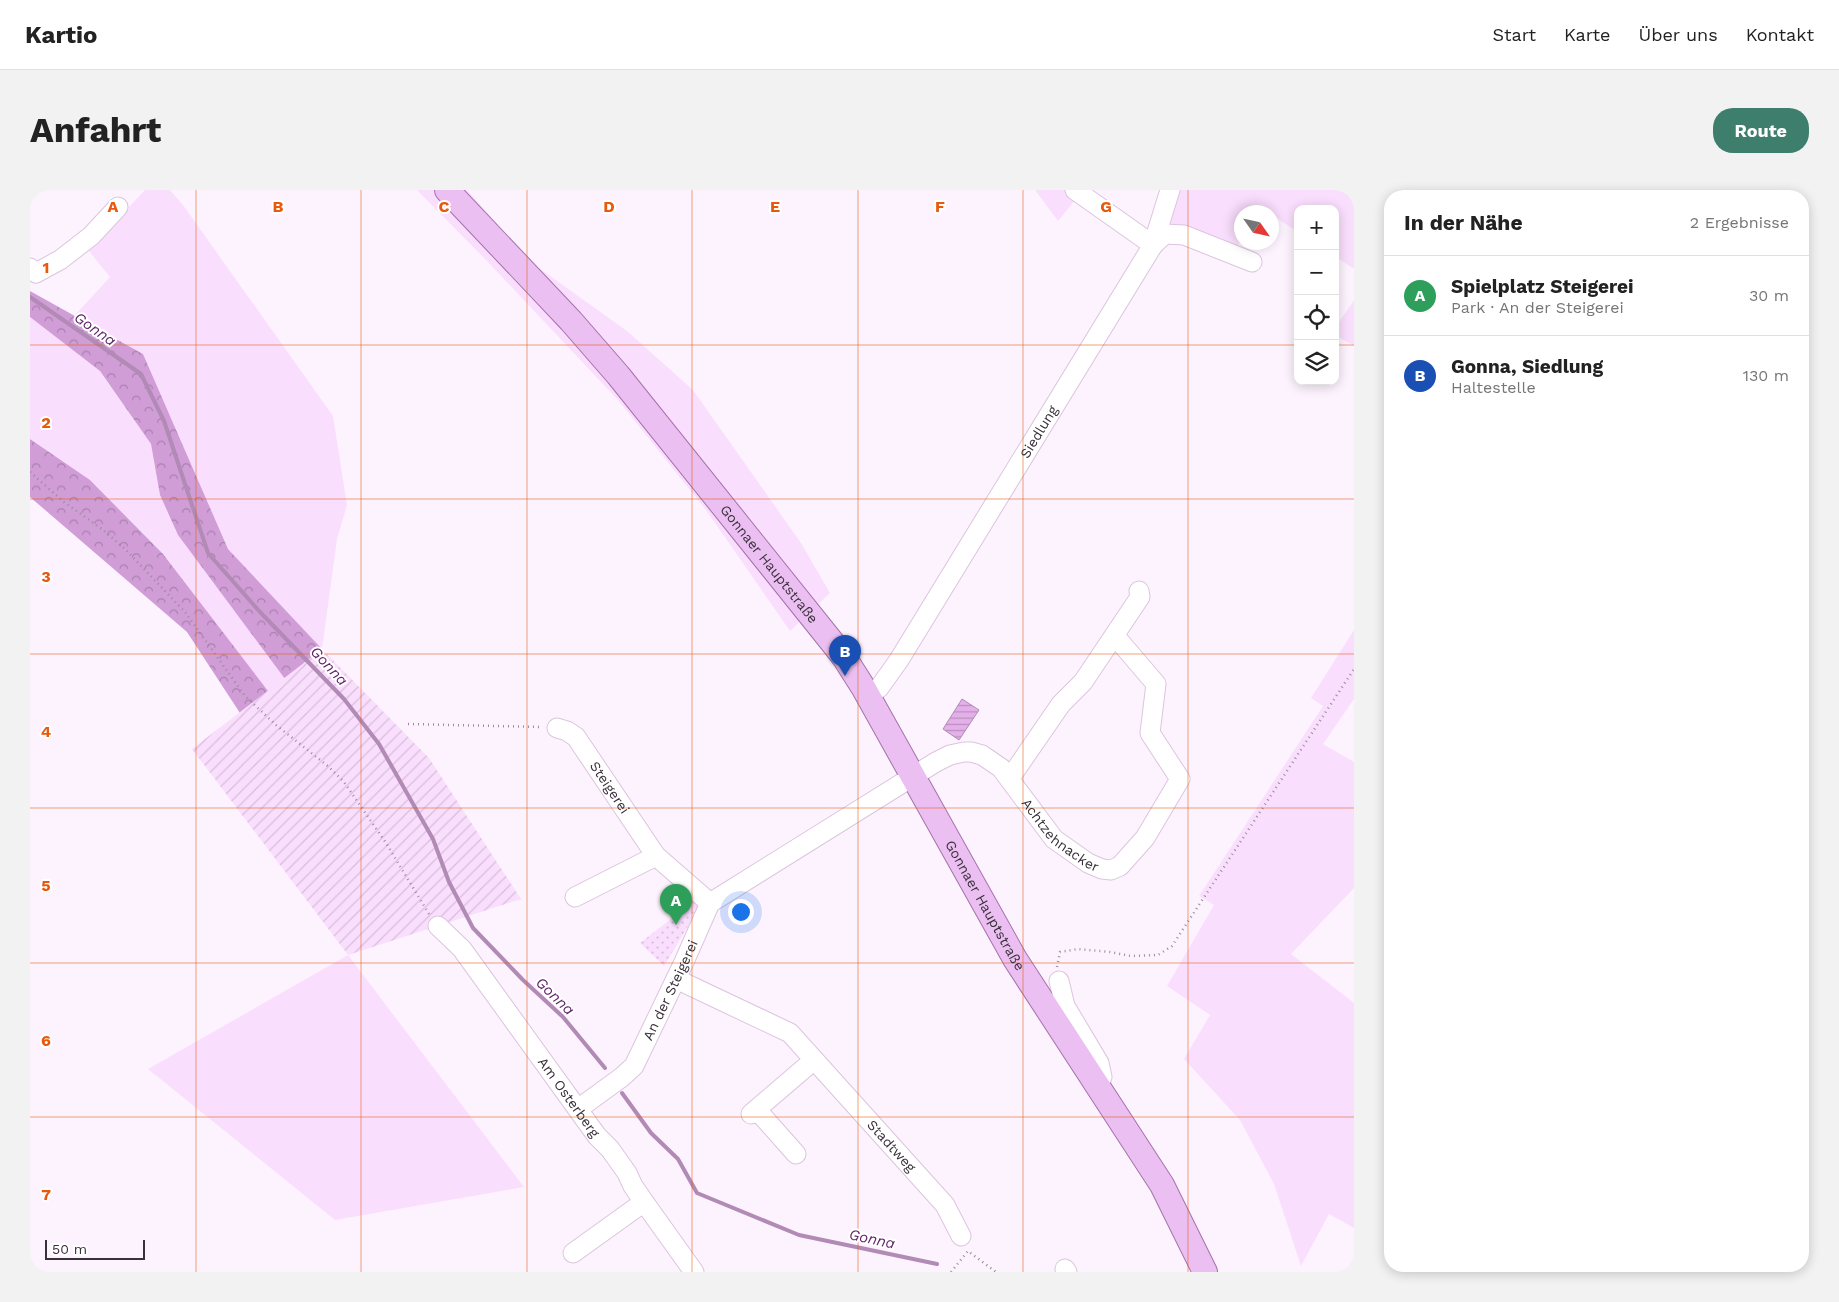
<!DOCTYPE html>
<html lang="de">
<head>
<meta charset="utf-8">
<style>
  :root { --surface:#fff; --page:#f2f2f2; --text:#222; --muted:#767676; --line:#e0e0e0; --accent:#3e7e6c }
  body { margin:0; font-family:"Work Sans",sans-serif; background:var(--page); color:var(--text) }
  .controls { position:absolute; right:15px; top:15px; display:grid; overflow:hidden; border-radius:10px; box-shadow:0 2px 12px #0003 }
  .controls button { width:45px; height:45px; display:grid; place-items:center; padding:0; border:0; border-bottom:1px solid var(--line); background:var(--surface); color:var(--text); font:25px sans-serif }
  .compass { position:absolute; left:1204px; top:15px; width:45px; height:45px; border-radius:50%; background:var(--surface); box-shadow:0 2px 12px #0003; rotate:124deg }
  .scale { position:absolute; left:15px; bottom:12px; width:100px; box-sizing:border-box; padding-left:5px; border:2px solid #39303a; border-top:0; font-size:14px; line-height:18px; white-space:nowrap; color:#39303a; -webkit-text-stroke:4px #fff; paint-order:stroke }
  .you { position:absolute; left:710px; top:721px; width:18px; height:18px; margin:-12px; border:4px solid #fff; border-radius:50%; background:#1a73e8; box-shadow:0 0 0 8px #1a73e833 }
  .badge { display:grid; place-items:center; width:32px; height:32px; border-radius:50%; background:var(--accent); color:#fff; font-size:16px; font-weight:700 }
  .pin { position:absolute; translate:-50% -41px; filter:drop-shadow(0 1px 2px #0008) }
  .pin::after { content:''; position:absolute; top:26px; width:18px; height:15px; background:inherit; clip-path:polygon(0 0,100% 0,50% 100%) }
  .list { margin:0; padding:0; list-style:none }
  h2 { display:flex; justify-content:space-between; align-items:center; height:65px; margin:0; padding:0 20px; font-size:21px }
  h2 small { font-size:16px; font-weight:400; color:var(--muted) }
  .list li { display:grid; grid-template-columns:32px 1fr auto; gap:15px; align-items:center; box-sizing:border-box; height:80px; padding:0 20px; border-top:1px solid var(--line) }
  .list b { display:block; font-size:19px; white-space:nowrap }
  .list p { margin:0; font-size:16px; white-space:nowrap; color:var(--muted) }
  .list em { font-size:16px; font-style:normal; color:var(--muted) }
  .icon { flex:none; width:28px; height:28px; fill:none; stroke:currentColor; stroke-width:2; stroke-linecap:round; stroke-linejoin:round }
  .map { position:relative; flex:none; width:1324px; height:1082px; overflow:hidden; border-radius:20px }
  header { display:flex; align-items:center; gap:30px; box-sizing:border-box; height:70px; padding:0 25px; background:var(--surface); border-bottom:1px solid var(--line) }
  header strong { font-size:24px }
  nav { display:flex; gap:28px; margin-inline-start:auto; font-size:18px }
  .intro { display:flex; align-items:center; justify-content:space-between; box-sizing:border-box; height:120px; padding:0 30px }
  h1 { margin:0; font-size:35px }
  .button { padding:12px 22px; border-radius:20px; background:var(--accent); color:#fff; font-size:18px; font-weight:700 }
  main { display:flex; gap:30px; padding:0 30px }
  aside { flex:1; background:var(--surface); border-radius:20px; box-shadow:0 2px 12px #0003 }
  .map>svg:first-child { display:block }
  .grass { fill:#fadefd }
  .forest { fill:url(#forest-crowns) }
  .park { fill:url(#park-dots) }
  .garden { fill:url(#garden-furrows) }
  .water { fill:url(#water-rules); stroke:#b18ab5 }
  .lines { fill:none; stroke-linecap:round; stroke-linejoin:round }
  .stream { stroke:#b18ab5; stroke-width:4 }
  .minor-casing { stroke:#dcc4df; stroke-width:21 }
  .major-casing { stroke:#a472aa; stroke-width:26 }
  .path { stroke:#988e99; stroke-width:2.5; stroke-dasharray:1 4; stroke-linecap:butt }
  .minor { stroke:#fff; stroke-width:19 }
  .major { stroke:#ebbff1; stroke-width:24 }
  .grid { fill:none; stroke:#e8590c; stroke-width:1; stroke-opacity:0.55 }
  .labels { text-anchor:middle; stroke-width:4; stroke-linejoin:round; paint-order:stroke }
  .street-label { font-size:14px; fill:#39303a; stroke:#fff }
  .water-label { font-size:15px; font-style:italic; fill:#602368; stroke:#fff }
  .grid-label { font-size:16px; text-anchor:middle; font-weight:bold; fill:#e8590c; stroke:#fff; stroke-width:4; stroke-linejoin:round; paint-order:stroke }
</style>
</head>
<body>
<header>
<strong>Kartio</strong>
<nav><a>Start</a><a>Karte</a><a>Über uns</a><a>Kontakt</a></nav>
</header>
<div class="intro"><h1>Anfahrt</h1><a class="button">Route</a></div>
<main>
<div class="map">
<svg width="1324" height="1082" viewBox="0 0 1324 1082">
  <defs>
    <pattern id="forest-crowns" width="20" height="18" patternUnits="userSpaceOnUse" patternTransform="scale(1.25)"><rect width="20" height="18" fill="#d09dd6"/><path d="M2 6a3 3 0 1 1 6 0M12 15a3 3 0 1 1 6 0" fill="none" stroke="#aa80af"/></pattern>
    <pattern id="park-dots" width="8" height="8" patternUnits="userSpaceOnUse" patternTransform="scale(1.25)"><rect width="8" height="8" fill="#fadefd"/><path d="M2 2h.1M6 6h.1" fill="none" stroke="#d7bfda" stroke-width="1.8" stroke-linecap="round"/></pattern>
    <pattern id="garden-furrows" width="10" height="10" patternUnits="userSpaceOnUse" patternTransform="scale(1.25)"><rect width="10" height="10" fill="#fadefd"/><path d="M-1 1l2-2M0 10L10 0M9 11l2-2" fill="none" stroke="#d7bfda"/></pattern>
    <pattern id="water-rules" width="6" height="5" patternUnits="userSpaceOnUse" patternTransform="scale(1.25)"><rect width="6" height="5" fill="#e4b0ea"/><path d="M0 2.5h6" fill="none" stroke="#ba90bf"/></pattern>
  </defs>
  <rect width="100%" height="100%" fill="#fdf3fe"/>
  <g class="grass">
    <polygon points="115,0 140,0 153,15 303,226 317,315 307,349 292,459 198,359 113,164 45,125 80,87 58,60"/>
    <polygon points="387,0 437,0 502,73 597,141 663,200 771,353 800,403 760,441 676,320 588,210 456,70"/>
    <polygon points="1005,0 1053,0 1028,31"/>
    <polygon points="1134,0 1324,0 1324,79 1305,66 1305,19 1268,19 1268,42 1242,25 1242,22 1212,22 1211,50 1205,60 1125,27"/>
    <polygon points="1324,110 1324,156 1305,145 1305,138"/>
    <polygon points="0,127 70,181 121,254 130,305 148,345 255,489 238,501 133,364 60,290 0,249"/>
    <polygon points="1324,440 1324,509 1293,554 1324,572 1324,698 1261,764 1324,813 1324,1038 1299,1024 1271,1076 1244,994 1210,930 1154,869 1180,825 1137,796 1184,715 1169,706 1293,516 1281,508"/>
    <polygon points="318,765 494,997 305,1030 118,879"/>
  </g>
  <g class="forest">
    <polygon points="0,101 113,164 198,359 292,459 255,489 148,345 130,305 121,254 70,181 0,127"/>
    <polygon points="0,249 60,290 133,364 238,501 210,523 157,442 0,307"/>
  </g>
  <polygon class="park" points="663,712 669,718 634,776 610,753"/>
  <polygon class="garden" points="292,459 399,568 491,709 318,765 162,559"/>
  <polygon class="water" points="932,509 949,520 929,550 913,539"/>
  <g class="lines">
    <g class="stream">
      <polyline points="0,107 111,184 134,231 178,363 230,422 314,509 349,554 403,649 419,692 443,738 493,790 533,827 575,878"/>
      <polyline points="592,903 621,943 648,969 667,1003 769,1045 907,1074"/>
    </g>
    <defs>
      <g id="minor">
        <polyline points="1045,0 1123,55"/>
        <polyline points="1123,55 1135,44 1154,45 1222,72"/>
        <polyline points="0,78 6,83 30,70 61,46 88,17"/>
        <path id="s1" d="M838,505L849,498L869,470L1123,55L1140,0"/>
        <path id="s2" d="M527,538L537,541L546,547L626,666L680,713"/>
        <polyline points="980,588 1031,514 1053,492 1110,407 1109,401"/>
        <polyline points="545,707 626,666"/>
        <path id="s3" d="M408,736L432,759L567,946L580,959L597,983L603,996L614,1012L664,1082"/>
        <path id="s4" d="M646,789L760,843L915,1015L931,1046"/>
        <polyline points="1029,791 1035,816 1069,873 1072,887 1068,898"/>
        <path id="s5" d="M548,919L592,887L604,876L654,772L680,713L906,572L920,565L934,562H941L952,565L971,578L1024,649L1058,673L1072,679L1081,680L1090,676L1115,648L1150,589L1120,543L1126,494L1085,446"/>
        <polyline points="727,920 766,964"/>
        <polyline points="721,924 784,870"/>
        <polyline points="543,1063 614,1012"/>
        <polyline points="1035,1079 1037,1082"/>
      </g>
      <g id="major">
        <path id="s6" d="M417,0L541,131L588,185L814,467L833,497L985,769L1132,995L1175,1082"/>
      </g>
    </defs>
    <use href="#minor" class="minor-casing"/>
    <use href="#major" class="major-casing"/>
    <g class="path">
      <polyline points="0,282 34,312 72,339 96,360 155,422 215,506 246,535 299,577 314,592 356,653 399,724"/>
      <polyline points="378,534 511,537"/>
      <polyline points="1027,777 1030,762 1048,759 1080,762 1101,766 1128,765 1142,756 1324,479"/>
      <polyline points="921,1082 938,1061 966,1082"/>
    </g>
    <use href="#minor" class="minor"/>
    <use href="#major" class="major"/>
  </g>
  <path class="grid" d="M166,0V1082M331,0V1082M497,0V1082M662,0V1082M828,0V1082M993,0V1082M1158,0V1082M0,155H1268M1305,155H1324M0,309H1324M0,464H1324M0,618H1324M0,773H1324M0,927H1324"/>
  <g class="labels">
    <g class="street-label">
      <text dy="5" stroke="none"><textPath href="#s1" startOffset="315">Siedlung</textPath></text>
      <text dy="5" stroke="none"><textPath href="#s6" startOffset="494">Gonnaer Hauptstraße</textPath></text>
      <text dy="5" stroke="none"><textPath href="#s2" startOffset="82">Steigerei</textPath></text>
      <text dy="5" stroke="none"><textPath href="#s5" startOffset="679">Achtzehnacker</textPath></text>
      <text dy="5" stroke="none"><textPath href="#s6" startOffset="899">Gonnaer Hauptstraße</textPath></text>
      <text dy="5" stroke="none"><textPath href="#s5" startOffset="155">An der Steigerei</textPath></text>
      <text dy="5" stroke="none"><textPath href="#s3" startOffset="216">Am Osterberg</textPath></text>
      <text dy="5" stroke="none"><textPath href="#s4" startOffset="278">Stadtweg</textPath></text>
    </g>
    <g class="water-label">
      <text transform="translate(65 139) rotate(35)" y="5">Gonna</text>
      <text transform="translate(299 476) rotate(47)" y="5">Gonna</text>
      <text transform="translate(525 806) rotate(44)" y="5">Gonna</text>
      <text transform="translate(842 1049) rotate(12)" y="5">Gonna</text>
    </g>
  </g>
  <g class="grid-label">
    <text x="83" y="22">A</text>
    <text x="248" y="22">B</text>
    <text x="414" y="22">C</text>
    <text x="579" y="22">D</text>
    <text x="745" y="22">E</text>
    <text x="910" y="22">F</text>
    <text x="1076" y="22">G</text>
    <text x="16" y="83">1</text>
    <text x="16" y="238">2</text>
    <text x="16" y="392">3</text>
    <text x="16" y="547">4</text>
    <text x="16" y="701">5</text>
    <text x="16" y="856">6</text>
    <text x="16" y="1010">7</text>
  </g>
</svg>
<div class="controls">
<button>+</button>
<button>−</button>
<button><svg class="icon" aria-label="locate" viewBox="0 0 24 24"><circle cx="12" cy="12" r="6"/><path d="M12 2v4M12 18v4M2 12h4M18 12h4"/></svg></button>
<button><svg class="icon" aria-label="layers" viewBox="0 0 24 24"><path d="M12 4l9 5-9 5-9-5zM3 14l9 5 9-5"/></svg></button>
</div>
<svg class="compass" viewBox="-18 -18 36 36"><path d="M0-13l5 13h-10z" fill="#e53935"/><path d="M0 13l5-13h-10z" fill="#767676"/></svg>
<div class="scale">50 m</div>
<div class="you"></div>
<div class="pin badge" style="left:646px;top:735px;background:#2e9e5b">A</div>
<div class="pin badge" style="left:815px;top:486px;background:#1a4fb4">B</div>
</div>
<aside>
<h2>In der Nähe<small>2 Ergebnisse</small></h2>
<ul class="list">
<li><span class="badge" style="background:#2e9e5b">A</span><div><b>Spielplatz Steigerei</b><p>Park · An der Steigerei</p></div><em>30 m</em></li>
<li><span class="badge" style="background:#1a4fb4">B</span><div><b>Gonna, Siedlung</b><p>Haltestelle</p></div><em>130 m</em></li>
</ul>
</aside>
</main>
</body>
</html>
